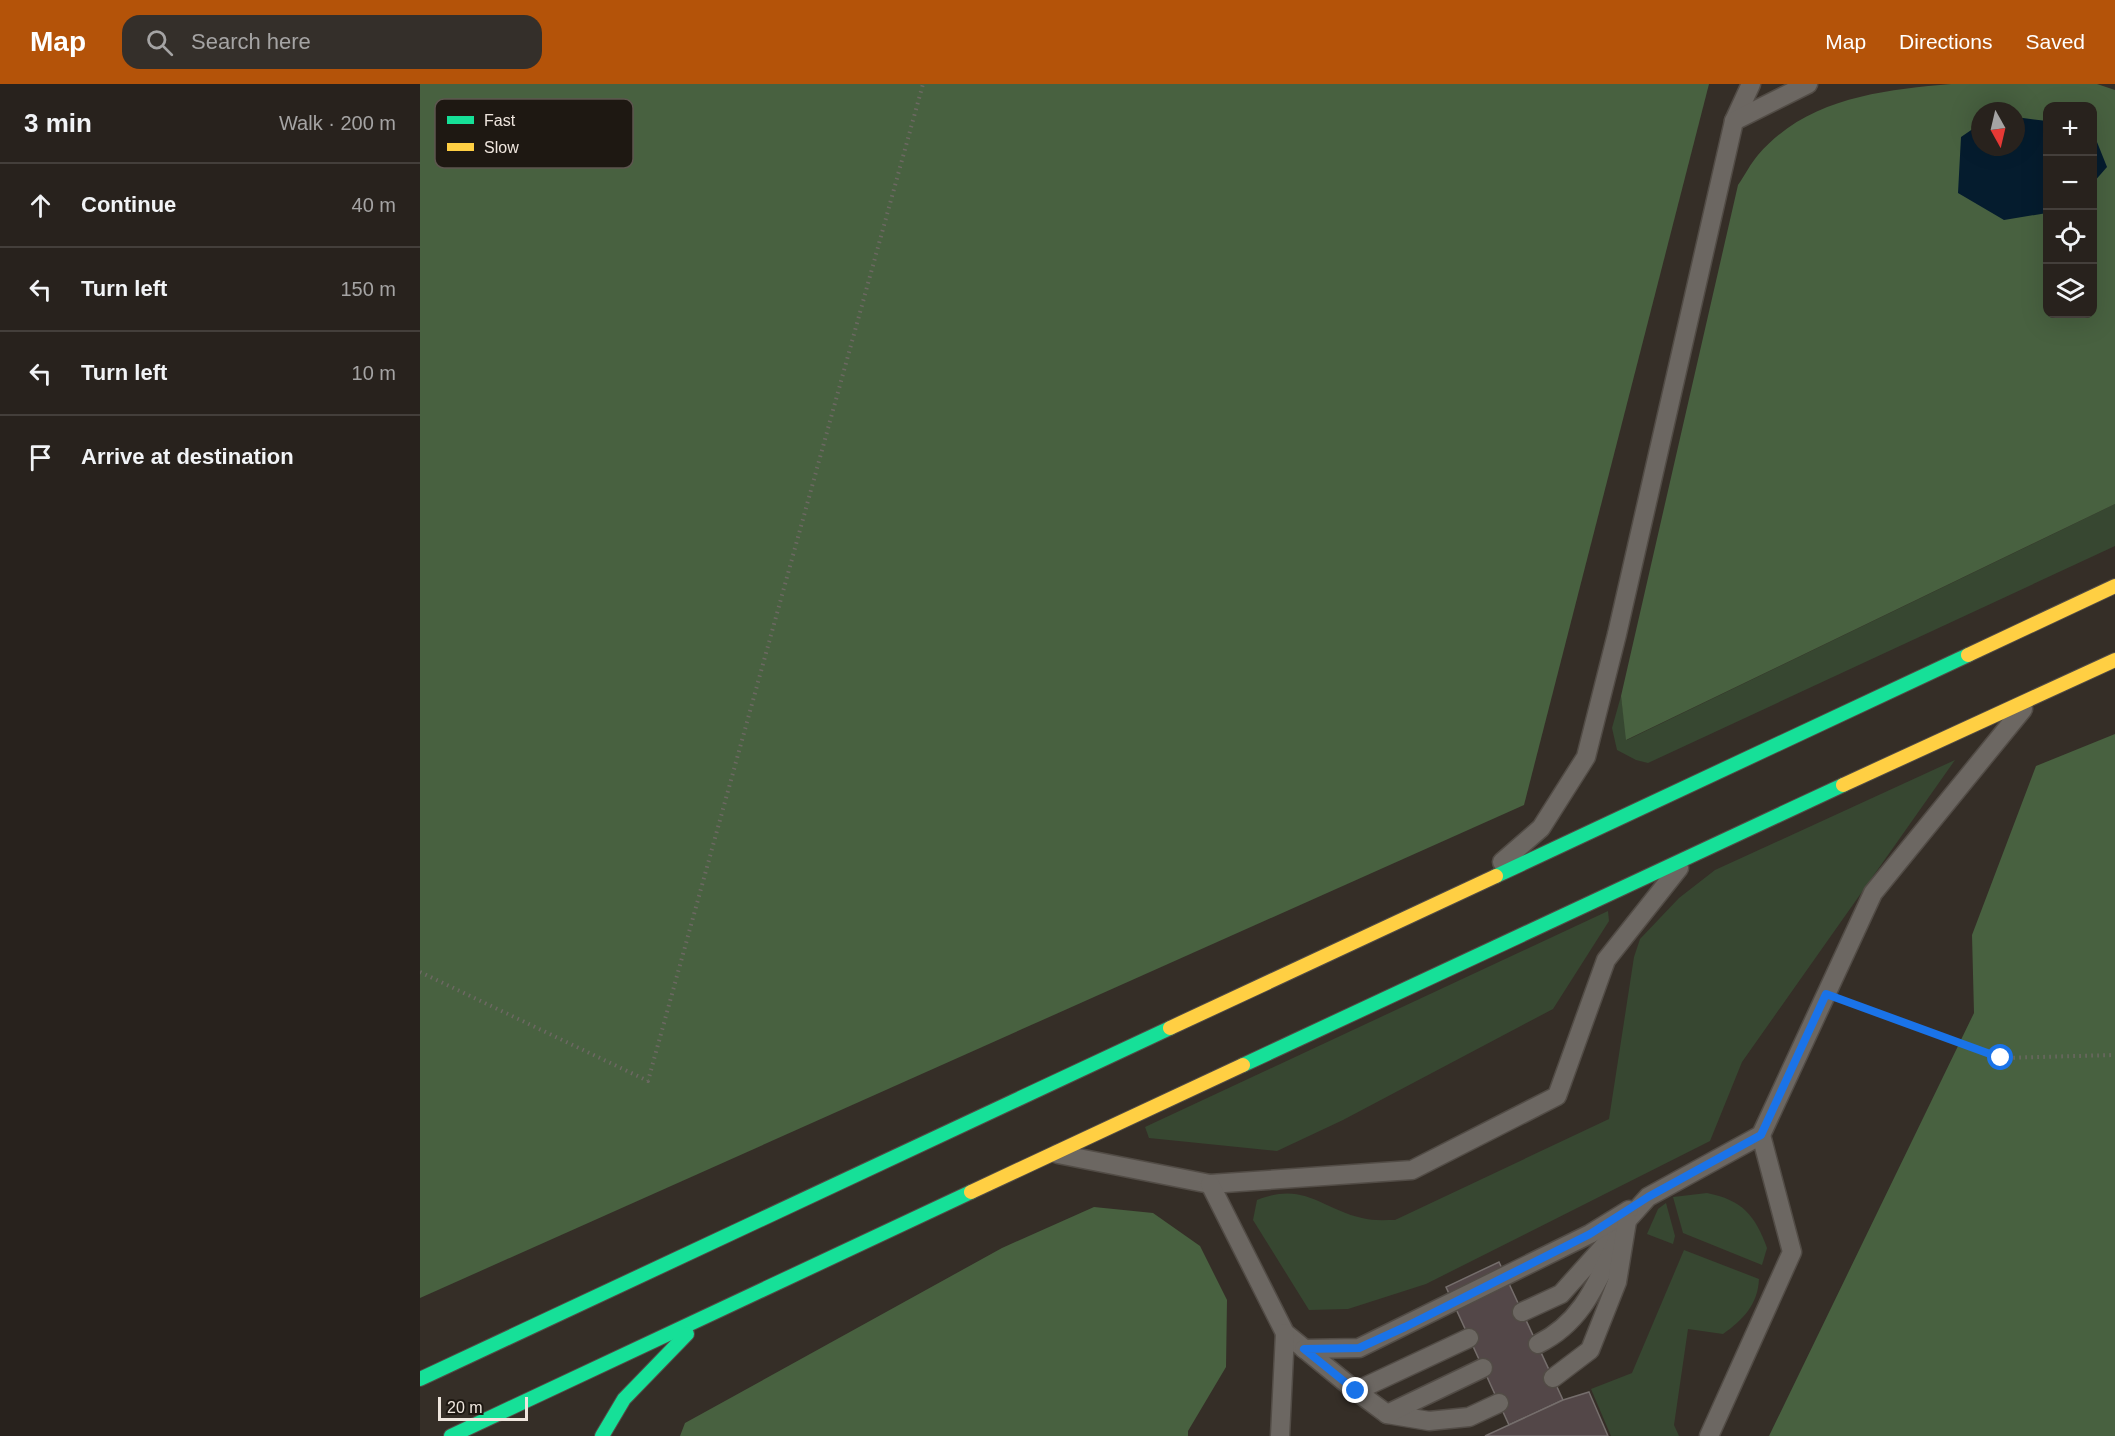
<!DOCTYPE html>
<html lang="en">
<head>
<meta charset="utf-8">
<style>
  :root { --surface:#28221d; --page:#342f2a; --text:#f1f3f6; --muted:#a5a4a4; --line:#443f3b; --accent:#b45309 }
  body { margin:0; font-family:Helvetica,sans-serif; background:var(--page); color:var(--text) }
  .controls { position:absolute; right:18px; top:18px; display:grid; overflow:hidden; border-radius:12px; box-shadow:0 6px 24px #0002 }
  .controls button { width:54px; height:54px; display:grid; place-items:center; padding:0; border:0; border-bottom:2px solid var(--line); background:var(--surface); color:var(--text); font:30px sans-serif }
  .compass { position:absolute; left:1551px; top:18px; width:54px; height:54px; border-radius:50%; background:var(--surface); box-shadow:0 6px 24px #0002; rotate:172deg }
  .scale { position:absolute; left:18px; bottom:15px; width:90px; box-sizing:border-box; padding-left:6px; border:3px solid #efe6de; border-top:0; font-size:16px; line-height:21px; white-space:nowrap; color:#efe6de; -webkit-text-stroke:4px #1e1812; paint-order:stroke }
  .stop { position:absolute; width:18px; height:18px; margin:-14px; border:4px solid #1a73e8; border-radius:50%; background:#fff }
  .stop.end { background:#1a73e8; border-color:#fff; box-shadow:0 2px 6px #0008 }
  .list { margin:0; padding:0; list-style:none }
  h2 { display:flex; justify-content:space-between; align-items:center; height:78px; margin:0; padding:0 24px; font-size:26px }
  h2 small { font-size:20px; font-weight:400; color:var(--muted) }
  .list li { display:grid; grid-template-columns:39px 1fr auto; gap:18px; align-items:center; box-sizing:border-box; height:84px; padding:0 24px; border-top:2px solid var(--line) }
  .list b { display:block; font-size:22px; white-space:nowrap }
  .list em { font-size:20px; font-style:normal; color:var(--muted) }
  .icon { flex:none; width:33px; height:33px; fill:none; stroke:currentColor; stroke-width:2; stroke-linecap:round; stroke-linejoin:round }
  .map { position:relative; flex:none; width:1695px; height:1352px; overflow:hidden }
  header { display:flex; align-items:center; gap:36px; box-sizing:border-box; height:84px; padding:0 30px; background:var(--accent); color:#fff }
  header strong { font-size:28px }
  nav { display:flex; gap:33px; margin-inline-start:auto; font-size:21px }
  .search { width:420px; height:54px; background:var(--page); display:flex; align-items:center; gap:15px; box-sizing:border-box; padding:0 21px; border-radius:18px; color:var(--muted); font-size:22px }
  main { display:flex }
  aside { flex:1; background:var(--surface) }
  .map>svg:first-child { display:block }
  .green { fill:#374731 }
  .forest { fill:#486140; fill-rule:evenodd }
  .water { fill:#051c2e }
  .building { fill:#534748; stroke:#756e6c; stroke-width:1.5 }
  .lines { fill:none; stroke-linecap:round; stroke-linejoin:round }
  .lane-casing { stroke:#524c46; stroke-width:21 }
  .fast-casing { stroke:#524c46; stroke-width:16 }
  .slow-casing { stroke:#524c46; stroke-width:16 }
  .path { stroke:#6c6862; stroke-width:4; stroke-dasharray:1.5 4.5; stroke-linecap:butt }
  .lane { stroke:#6c6762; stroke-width:18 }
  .fast { stroke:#16e098; stroke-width:14 }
  .slow { stroke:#ffcf43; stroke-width:14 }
  .route { stroke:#1a73e8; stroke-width:8 }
  .key { fill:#1e1812; stroke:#5d564f; stroke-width:1.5 }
  .key-label { font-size:16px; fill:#efe6de }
</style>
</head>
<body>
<header>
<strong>Map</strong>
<div class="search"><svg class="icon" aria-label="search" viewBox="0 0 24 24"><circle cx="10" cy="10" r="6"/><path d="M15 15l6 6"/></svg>Search here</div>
<nav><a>Map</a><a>Directions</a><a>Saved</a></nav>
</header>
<main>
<aside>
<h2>3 min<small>Walk · 200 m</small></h2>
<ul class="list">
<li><svg class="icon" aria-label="ahead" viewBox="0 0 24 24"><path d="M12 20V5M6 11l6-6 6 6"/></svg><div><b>Continue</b></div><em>40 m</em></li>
<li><svg class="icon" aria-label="left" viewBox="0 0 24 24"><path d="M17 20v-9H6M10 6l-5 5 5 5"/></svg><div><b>Turn left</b></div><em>150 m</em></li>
<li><svg class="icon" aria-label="left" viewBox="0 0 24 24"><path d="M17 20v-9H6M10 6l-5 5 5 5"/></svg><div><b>Turn left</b></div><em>10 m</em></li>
<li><svg class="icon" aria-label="arrive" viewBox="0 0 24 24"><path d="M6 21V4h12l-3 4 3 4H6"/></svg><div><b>Arrive at destination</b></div></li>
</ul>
</aside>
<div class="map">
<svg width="1695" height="1352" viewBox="0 0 1695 1352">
  <rect width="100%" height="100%" fill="#352e27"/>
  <g class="green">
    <polygon points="1695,420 1695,462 1228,679 1216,676 1197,666 1192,644 1201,612 1207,656"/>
    <path d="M1535,676L1322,978L1290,1057L1006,1200L928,1225L889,1226L833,1136L837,1116C884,1097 900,1124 942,1134C952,1137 965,1136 975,1136L1189,1035L1214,873L1220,855L1259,814L1295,786Z"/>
    <polygon points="1188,827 1189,837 1133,925 923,1036 857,1067 729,1054 725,1043"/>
    <path d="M1287,1109C1322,1116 1335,1131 1347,1164L1342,1181L1263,1149L1253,1113Z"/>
    <polygon points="1246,1119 1255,1152 1253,1160 1227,1150 1238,1125"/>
    <path d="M1264,1166L1339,1195C1338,1220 1323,1236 1303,1250L1268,1245L1254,1341L1259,1352H1191L1171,1305L1212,1289Z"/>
  </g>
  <g class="forest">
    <polygon points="0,0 1289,0 1104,721 0,1214"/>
    <path d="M1531,0H1677L1695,6V420L1206,656L1201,612L1318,101C1325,91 1331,79 1338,71C1387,14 1462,6 1531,0ZM1628,22H1672V230H1628ZM1560,27H1596V63H1560Z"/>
    <polygon points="1695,650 1695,1352 1349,1352 1554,929 1552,851 1616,682"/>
    <polygon points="674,1123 733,1129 780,1162 807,1216 806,1283 768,1347 768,1352 260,1352 265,1339 582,1164"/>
  </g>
  <g class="water">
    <polygon points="1603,34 1627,37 1627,129 1584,136 1538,109 1541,53 1560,40 1560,63 1596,63 1596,35"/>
    <polygon points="1673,55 1677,58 1687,83 1673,99"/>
  </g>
  <g class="building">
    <polygon points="1079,1178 1143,1316 1089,1341 1026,1203"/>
    <polygon points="1169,1308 1188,1352 1065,1352 1143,1316"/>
  </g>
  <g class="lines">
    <defs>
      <g id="lane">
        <polyline points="1314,37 1331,0"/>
        <polyline points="1082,778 1121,744 1166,673 1197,550 1314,37 1388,0"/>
        <polyline points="638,1070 790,1100 992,1086 1137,1012 1186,876 1259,784"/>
        <polyline points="790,1100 865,1249 936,1307 1049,1254"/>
        <polyline points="1102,1228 1141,1210 1228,1113 1341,1051 1453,809 1603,625"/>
        <path d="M1118,1260C1163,1238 1177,1198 1198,1155"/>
        <polyline points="884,1265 939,1264 1170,1150 1209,1126"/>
        <polyline points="1133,1294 1170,1266 1197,1198 1207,1137"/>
        <polyline points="936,1307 967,1330 1009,1337 1049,1333 1079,1319"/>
        <polyline points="967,1330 1063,1284"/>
        <polyline points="860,1352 865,1249"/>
        <polyline points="1289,1352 1372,1168 1341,1051"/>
      </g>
      <g id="fast">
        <polyline points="1076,792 1548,571"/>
        <polyline points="823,981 1423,701"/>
        <polyline points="0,1295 750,944"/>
        <polyline points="31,1352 551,1108"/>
        <polyline points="182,1352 204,1315 267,1250"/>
      </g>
      <g id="slow">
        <polyline points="1548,571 1695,502"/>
        <polyline points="1423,701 1695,576"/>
        <polyline points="750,944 1076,792"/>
        <polyline points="551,1108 823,981"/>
      </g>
    </defs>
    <use href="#lane" class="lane-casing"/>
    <use href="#fast" class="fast-casing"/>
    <use href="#slow" class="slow-casing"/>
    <g class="path">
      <polyline points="0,888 228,997 503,0"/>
      <polyline points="1429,919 1581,974 1695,971"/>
    </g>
    <use href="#lane" class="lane"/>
    <use href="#fast" class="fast"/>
    <use href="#slow" class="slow"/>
  </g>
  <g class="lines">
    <polyline class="route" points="936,1307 884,1265 939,1264 985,1243 1170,1150 1228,1113 1341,1051 1406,910 1581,974"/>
  </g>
  <rect x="15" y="15" width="198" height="69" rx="9" class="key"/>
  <rect x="27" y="32" width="27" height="8" fill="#16e098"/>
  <rect x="27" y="59" width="27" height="8" fill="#ffcf43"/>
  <g class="key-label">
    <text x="64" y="42">Fast</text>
    <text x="64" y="69">Slow</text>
  </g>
</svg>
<div class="controls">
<button>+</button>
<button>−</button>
<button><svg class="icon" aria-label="locate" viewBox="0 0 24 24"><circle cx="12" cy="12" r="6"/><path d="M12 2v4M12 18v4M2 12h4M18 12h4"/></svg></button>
<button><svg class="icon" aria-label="layers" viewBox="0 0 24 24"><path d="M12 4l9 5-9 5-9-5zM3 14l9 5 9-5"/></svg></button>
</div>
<svg class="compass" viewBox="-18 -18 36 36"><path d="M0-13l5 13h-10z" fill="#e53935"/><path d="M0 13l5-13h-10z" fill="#a5a4a4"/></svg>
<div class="scale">20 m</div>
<div class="stop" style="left:1581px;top:974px"></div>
<div class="stop end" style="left:936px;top:1307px"></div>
</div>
</main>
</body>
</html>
